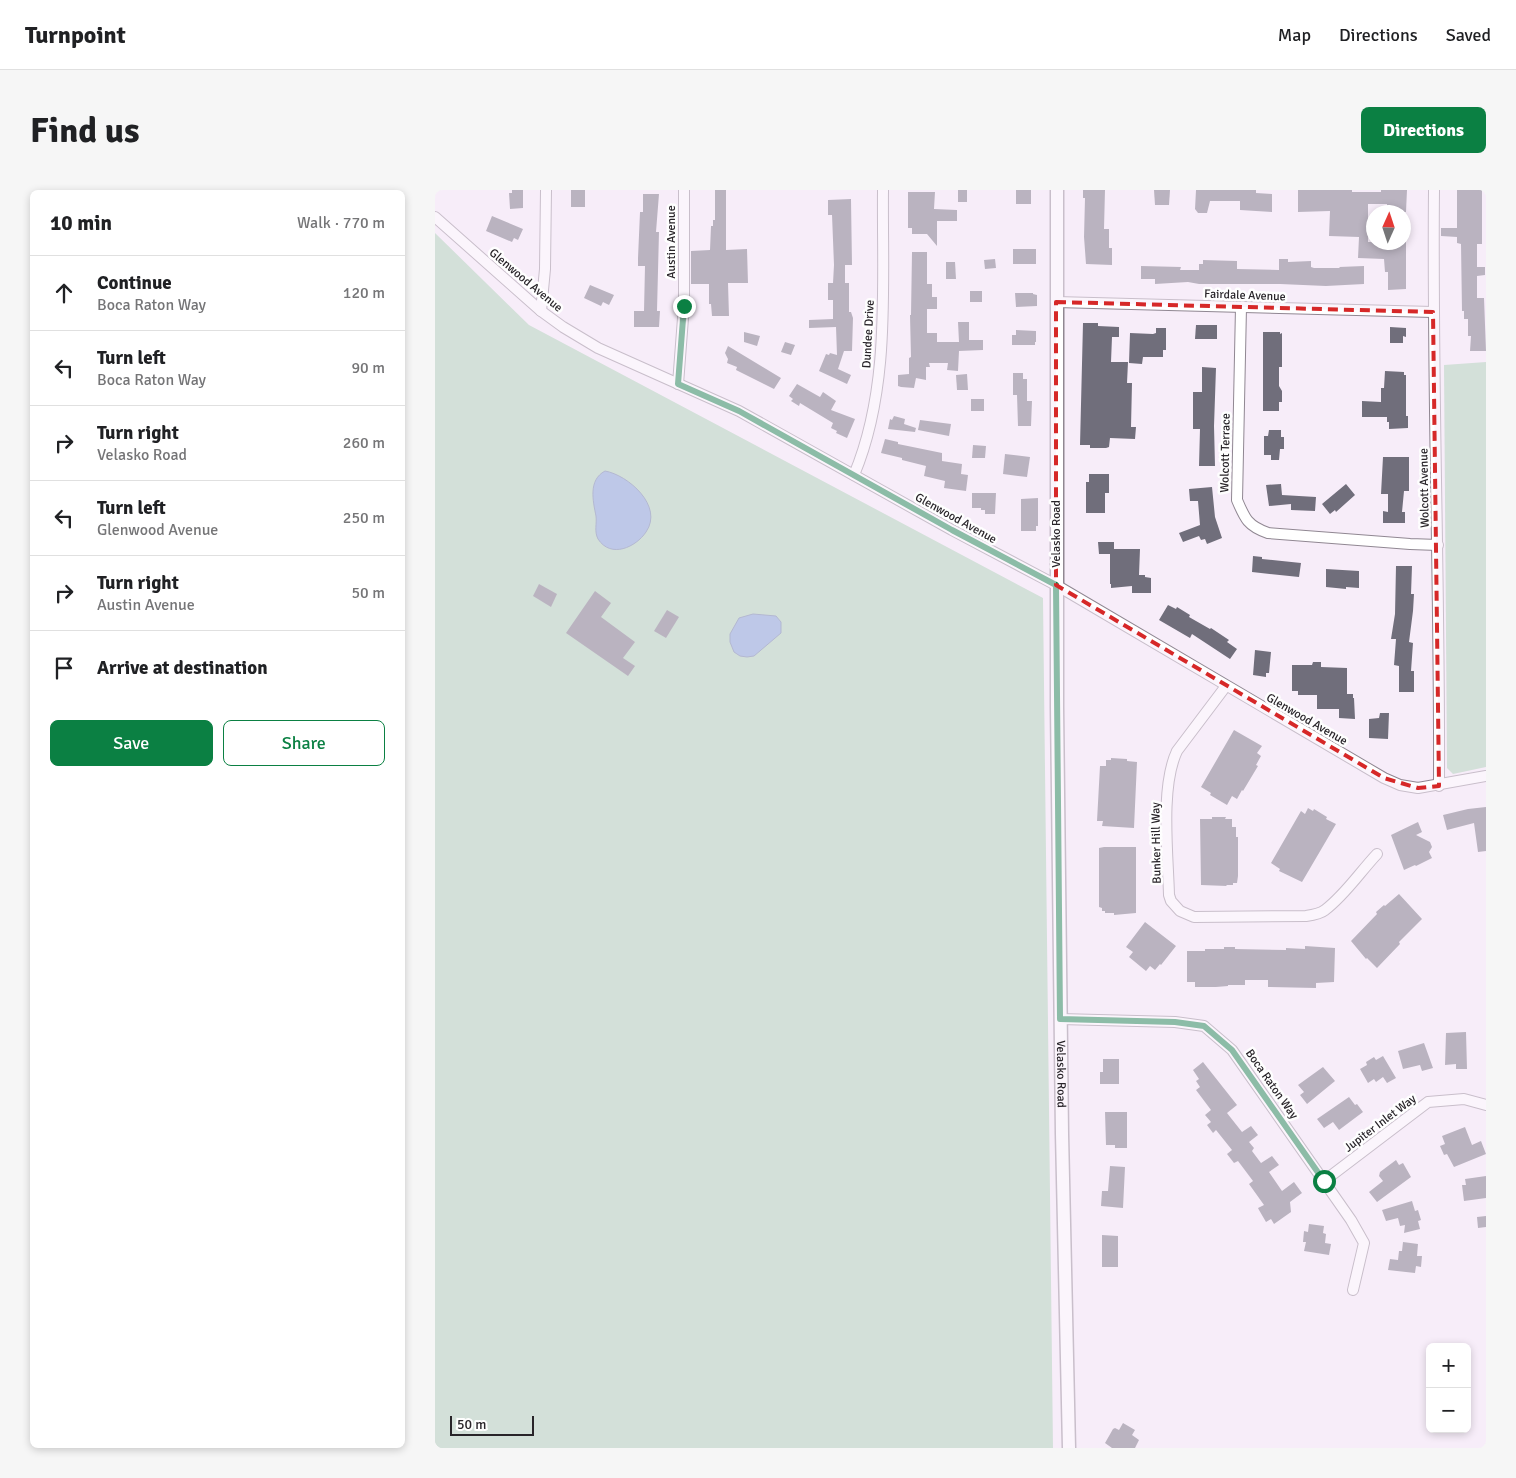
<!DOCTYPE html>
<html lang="en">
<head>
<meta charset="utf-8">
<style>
  :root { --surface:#fff; --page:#f6f6f6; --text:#202124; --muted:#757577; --line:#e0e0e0; --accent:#0b8043 }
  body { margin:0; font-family:Signika,sans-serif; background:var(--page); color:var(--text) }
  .controls { position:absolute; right:15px; bottom:15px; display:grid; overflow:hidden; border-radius:8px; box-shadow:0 2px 8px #0003 }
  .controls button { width:45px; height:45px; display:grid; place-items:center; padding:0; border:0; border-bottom:1px solid var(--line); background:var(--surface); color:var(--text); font:25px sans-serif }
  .compass { position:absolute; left:931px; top:15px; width:45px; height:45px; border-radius:50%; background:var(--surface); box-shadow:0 2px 8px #0003; rotate:3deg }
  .scale { position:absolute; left:15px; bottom:12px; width:84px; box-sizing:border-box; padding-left:5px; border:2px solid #282429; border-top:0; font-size:14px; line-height:18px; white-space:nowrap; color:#282429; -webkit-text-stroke:4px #fefefe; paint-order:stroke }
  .stop { position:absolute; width:15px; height:15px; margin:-11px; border:4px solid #0b8043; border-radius:50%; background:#fff }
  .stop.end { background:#0b8043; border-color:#fff; box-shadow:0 1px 5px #0008 }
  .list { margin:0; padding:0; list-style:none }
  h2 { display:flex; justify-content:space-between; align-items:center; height:65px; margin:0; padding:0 20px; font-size:21px }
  h2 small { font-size:16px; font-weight:400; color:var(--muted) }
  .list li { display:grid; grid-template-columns:32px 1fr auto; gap:15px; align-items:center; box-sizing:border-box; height:75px; padding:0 20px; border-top:1px solid var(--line) }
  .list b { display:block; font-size:19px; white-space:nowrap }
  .list p { margin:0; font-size:16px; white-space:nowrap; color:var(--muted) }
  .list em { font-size:16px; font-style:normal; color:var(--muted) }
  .actions { display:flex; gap:10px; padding:15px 20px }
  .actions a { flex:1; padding:11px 0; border:1px solid var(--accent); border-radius:8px; text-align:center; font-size:18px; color:var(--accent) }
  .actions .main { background:var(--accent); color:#fff }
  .icon { flex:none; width:28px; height:28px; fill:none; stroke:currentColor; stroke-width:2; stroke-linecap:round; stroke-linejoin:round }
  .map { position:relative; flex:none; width:1051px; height:1258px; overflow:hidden; border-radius:8px }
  header { display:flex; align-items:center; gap:30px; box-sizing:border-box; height:70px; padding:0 25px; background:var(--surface); border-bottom:1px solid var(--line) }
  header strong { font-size:24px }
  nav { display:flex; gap:28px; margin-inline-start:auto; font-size:18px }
  .intro { display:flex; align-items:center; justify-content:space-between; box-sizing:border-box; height:120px; padding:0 30px }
  h1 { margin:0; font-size:35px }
  .button { padding:12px 22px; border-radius:8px; background:var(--accent); color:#fff; font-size:18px; font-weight:700 }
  main { display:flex; gap:30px; padding:0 30px }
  aside { flex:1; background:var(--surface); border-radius:8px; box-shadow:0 2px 8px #0003 }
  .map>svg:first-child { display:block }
  .green { fill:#a7d0b2 }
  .water { fill:#799cd3; stroke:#6178a0 }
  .building { fill:#706e7b }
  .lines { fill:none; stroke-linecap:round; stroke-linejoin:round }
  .minor-casing { stroke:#908792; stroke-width:12 }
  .tertiary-casing { stroke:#908792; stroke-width:15 }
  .minor { stroke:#fff; stroke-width:10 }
  .tertiary { stroke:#fff; stroke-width:12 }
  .route { stroke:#0b8043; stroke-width:6 }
  .marked { fill:none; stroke:#d62828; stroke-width:4; stroke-dasharray:10 6; stroke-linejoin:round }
  .labels { text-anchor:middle; stroke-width:5; stroke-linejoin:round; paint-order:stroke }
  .street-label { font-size:12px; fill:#282429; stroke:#fefefe }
</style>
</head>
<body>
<header>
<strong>Turnpoint</strong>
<nav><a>Map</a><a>Directions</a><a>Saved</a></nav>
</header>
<div class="intro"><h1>Find us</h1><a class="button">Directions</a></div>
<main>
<aside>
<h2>10 min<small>Walk · 770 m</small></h2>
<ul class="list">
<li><svg class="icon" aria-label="ahead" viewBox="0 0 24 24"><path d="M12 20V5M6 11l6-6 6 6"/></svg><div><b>Continue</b><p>Boca Raton Way</p></div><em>120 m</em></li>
<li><svg class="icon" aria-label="left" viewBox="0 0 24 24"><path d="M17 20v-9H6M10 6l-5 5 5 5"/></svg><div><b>Turn left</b><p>Boca Raton Way</p></div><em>90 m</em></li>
<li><svg class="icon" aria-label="right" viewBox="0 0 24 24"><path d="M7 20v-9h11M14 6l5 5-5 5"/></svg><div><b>Turn right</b><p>Velasko Road</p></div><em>260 m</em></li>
<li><svg class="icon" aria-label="left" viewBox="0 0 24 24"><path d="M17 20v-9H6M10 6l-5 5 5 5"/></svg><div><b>Turn left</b><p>Glenwood Avenue</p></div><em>250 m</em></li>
<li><svg class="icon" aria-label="right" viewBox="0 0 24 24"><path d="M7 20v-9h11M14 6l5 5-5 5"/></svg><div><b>Turn right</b><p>Austin Avenue</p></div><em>50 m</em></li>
<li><svg class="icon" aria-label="arrive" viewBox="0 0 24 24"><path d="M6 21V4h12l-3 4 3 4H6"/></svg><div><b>Arrive at destination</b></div></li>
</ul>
<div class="actions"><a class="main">Save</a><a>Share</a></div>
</aside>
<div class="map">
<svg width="1051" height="1258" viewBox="0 0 1051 1258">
  <rect width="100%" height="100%" fill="#f7edf9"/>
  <g class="green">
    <polygon points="0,43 94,135 608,408 618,1258 0,1258"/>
    <polygon points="1051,172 1051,577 1018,584 1012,578 1009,175"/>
  </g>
  <g class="water">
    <path d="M170,281C193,285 229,316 211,342C201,357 176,369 163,349C159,341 162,334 161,326C158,311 153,290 170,281Z"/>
    <polygon points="318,424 341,426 346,432 346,443 319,466 312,467 305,466 299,462 295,452 295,444 304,428"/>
  </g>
  <g class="building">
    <polygon points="77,0 88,0 88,18 75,19 74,3 77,3"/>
    <rect x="136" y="0" width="14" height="17"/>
    <polygon points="280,0 291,0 291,60 312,59 313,93 293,93 294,126 277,126 276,114 274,114 274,94 256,94 256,61 275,60 276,36 278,36 278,30 280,30"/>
    <rect x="523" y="0" width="9" height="12"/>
    <rect x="581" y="0" width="15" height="14"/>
    <polygon points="648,0 670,0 669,39 674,39 674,58 677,58 677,75 651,74 649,47 650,8 648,8"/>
    <polygon points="719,0 735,0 734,15 720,15"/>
    <polygon points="761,0 821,0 821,3 837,4 837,22 805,20 805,11 775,11 772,23 763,23 760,19"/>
    <polygon points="863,0 917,0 917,2 946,2 946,0 972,0 971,22 952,22 952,14 933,14 933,52 971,52 971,99 953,100 953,82 950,82 949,69 923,68 924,47 894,46 895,21 863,22"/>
    <polygon points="1022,0 1047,0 1047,54 1042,54 1042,77 1050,77 1050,85 1042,86 1042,108 1049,108 1051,161 1035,161 1036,146 1033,146 1033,129 1029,129 1029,121 1027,121 1026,54 1022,53 1022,47 1006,46 1006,38 1022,38"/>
    <polygon points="473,2 500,2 499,19 522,20 522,31 502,31 502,56 492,44 477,44 477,38 473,38"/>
    <polygon points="208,4 224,4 221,42 224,42 222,121 225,121 224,137 199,137 199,121 209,121 210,76 203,76 203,68 205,22 208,22"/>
    <polygon points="416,9 417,75 410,75 410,93 414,93 414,122 416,122 418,128 417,161 409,161 403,179 416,185 412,194 384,181 391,164 394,165 395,163 402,165 401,137 374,138 374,130 398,129 398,110 393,110 393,93 398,93 399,75 397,25 393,25 393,10"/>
    <polygon points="57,26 88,39 83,50 79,48 77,52 51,41"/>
    <rect x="578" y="59" width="23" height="15"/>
    <polygon points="477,62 492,62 492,94 497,94 497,107 502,107 502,119 492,119 492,143 502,143 502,152 524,152 523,132 534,132 534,150 548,150 548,160 524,161 523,181 512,180 513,173 494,173 495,177 491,177 491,190 481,188 479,198 466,197 463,196 463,185 474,184 474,168 476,167 475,125 476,125"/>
    <polygon points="560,69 561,78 550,79 549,70"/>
    <polygon points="844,69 853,69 853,72 876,71 876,77 879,78 905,78 904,77 929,76 929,94 891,96 845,94 764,94 753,92 720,94 720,89 706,89 706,76 746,77 745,80 764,80 764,74 768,74 768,70 802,71 802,79 844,80"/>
    <polygon points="511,72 520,72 521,89 511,89"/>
    <polygon points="155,95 179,105 174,115 168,112 166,116 149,108"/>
    <rect x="535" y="101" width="12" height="11"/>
    <polygon points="580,103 598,103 598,104 602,105 602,116 581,117"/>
    <polygon points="648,133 663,133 663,136 684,137 684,147 677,147 676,172 693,172 692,193 697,193 696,237 701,237 700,249 675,248 674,257 671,258 655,258 655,255 645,255"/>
    <polygon points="761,135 782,135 782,149 760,149"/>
    <polygon points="955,137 971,138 971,147 968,146 968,153 955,153"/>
    <polygon points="721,138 731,138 731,160 728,160 728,167 708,167 707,174 694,173 695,143 718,144 721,143"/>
    <polygon points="581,140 601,141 601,152 600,152 600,155 577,155 577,145 581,145"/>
    <polygon points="309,142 325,146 322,156 309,152"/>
    <polygon points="828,142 845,142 845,144 847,143 847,177 844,177 844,196 847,201 847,212 844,212 844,221 828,221"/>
    <polygon points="350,152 360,155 356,165 346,162"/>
    <polygon points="293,156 346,188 339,199 301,180 302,177 292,173 293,169 290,163"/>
    <polygon points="767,177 781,178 779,236 780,276 764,276 765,239 758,239 758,202 767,202"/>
    <polygon points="950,181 969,182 969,185 971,185 971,226 973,226 973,238 954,239 954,232 952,232 952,227 927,227 927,211 946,212 946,198 949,198"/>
    <polygon points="578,183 588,183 588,189 592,189 592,211 597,211 596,236 583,236 582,205 578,205"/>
    <polygon points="532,184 533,200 522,200 521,185"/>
    <polygon points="362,194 385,207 388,202 401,211 396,220 420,229 412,248 401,243 402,241 396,238 398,233 365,213 364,216 356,211 358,209 354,206"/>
    <rect x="536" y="209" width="13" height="12"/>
    <polygon points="459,226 470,229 469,234 481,238 480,242 453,239 455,229 457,230"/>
    <polygon points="485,230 516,234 514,246 483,240"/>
    <polygon points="834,240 846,240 846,247 849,247 849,259 845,259 844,270 836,270 836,265 829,265 829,246 833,246"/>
    <polygon points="450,249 463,252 463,254 507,263 507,271 527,274 526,284 533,285 531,301 509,298 510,291 489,286 491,276 467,270 467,268 446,263"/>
    <polygon points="538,255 551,256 550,268 537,268"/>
    <polygon points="570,264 595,267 592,287 568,284"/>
    <polygon points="948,267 974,267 974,301 969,301 967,322 970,322 970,333 948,333 948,321 953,322 953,304 946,304"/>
    <polygon points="654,284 674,284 674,303 670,303 670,323 651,323 651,292 654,292"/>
    <polygon points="846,294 847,305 881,307 880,321 856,320 856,314 834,316 831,295"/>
    <polygon points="911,294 920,305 901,322 900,320 895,324 887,314"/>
    <polygon points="777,297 780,327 787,348 772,354 770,349 766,350 764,346 748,352 744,343 765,335 763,311 755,311 754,299"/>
    <polygon points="537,303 561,303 560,324 550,324 550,320 546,320 546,318 537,318"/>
    <polygon points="603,308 603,336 601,336 601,341 586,341 586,309"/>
    <polygon points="663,352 679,352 679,359 705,359 704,385 710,385 710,387 716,388 716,403 697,403 697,396 676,398 676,394 675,394 675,364 664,364"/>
    <polygon points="818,366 827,367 827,369 866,373 864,387 817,382"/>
    <polygon points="961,376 977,376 976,404 979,404 978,421 974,452 978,453 976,481 979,481 979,502 964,502 964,476 959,475 961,449 956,449 960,424"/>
    <polygon points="891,379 924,381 924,398 911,397 911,399 891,397"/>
    <polygon points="104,394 122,404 116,417 98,406"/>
    <polygon points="160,401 176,413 166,427 200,452 188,468 200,476 193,486 131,443"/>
    <polygon points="733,415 741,419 742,417 755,425 754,427 775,439 776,438 794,450 792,452 802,459 795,469 757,444 755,448 724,430"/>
    <polygon points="232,420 244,427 231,448 219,441"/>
    <polygon points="820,460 836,462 834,483 831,483 831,487 818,485"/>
    <polygon points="878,472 886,472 886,477 912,478 912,504 918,504 918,508 919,508 920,529 904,528 904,519 882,519 882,505 863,505 863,501 857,501 857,475 877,475"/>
    <polygon points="945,523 954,523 953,549 934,548 934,529 944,528"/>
    <polygon points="799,540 827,556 822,563 826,566 821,575 823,576 808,601 807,600 802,609 797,606 792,615 775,605 776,603 766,597"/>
    <polygon points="676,568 692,569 692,571 702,572 699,638 667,636 668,631 662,631 665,576 671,576 671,570 676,570"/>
    <polygon points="1051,617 1051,661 1043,662 1039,633 1012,640 1008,625 1033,619"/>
    <polygon points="873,618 878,621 879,619 892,627 891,629 901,634 867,692 844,681 845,679 836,673 866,621 870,624"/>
    <polygon points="777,627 791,627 790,629 797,629 797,637 801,637 801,647 803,647 803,686 802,693 798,693 798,695 791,695 792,696 766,695 765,629 777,629"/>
    <polygon points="983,632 987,642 981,645 995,652 997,657 994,662 997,668 981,676 980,675 969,680 956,645"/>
    <polygon points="669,657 701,657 701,723 679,725 679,723 670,723 670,721 667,721 667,718 664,717 664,658"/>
    <polygon points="964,704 987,729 964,752 965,754 942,778 932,768 931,769 916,751 942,724 941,722 949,715 950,716"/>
    <polygon points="710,732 741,756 726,775 725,774 720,780 715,776 711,781 694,767 698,762 691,757"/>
    <polygon points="870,756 900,758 899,792 881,793 881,798 833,797 833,790 810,790 810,795 793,795 793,796 781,797 760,797 760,792 752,792 752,761 770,761 770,759 789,759 789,757 800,757 800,759 851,760 851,758 870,759"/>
    <polygon points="1031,842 1032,879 1021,879 1021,874 1010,875 1011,843"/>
    <polygon points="989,853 998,878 987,881 985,875 968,879 963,861"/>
    <polygon points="948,866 961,888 952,893 948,887 941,892 939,889 933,893 925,879 932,875 931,872 939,867 941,870"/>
    <polygon points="668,869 684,869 684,894 665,894 665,882 668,882"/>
    <polygon points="768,872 802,915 792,923 807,942 816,936 823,945 814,952 819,958 817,961 826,973 837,966 844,975 834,982 847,1001 859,992 867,1003 855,1012 856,1022 839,1034 836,1029 831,1032 824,1020 823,1018 829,1015 814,994 818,991 803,971 799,973 792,964 797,960 781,940 778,943 772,935 776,932 770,925 776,920 761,900 765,897 761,891 764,889 758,880"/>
    <polygon points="888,877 900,891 872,914 865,905 869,902 863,895"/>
    <polygon points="914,907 920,915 922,914 928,922 904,940 898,932 889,938 882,929"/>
    <polygon points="670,922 692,922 692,958 680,958 680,955 671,955"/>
    <polygon points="1030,937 1037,955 1046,951 1051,964 1019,977 1012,964 1009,965 1005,956 1010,954 1007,946"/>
    <polygon points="961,970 964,975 968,973 976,987 942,1012 934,1002 948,991 944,986 945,982"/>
    <polygon points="675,976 690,977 688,1018 666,1016 667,1001 673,1001"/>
    <polygon points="1051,986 1051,1008 1029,1011 1027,995 1031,995 1030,989"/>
    <polygon points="977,1011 980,1021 983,1020 986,1030 983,1031 985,1039 969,1043 970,1035 965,1036 963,1028 951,1031 947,1020"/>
    <polygon points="1051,1026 1051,1037 1043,1038 1042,1027"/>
    <polygon points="874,1034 889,1036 888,1043 891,1044 890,1053 896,1054 894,1065 869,1061 871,1052 868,1052 869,1041 873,1042"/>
    <polygon points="667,1045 683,1046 683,1077 667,1077"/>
    <polygon points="968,1052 983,1054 982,1066 987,1066 986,1077 981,1076 980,1083 953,1080 955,1069 963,1070 964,1061 967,1061"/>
    <polygon points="688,1233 700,1240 697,1245 704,1250 700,1258 677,1258 670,1253 678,1239 680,1238 684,1240"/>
  </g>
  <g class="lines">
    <defs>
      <g id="minor">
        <path d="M999,0C997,199 1005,397 1004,596"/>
        <polyline points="0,27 106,121 128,137 163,158 304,221 517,340 621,395 949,588 965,595 983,598 1051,586"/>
        <polyline points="621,112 998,122"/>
        <path d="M806,117L802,310C810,329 813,336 833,343L975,354L1003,355"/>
        <polyline points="106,121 110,79 111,0"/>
        <polyline points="243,194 249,115 249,0"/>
        <path d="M419,285C456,197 447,94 448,0"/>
        <path d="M791,496L742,561C725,597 733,665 734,705L736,711L745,721L759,727L871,726C878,725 885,724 890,720C910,705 925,682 942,664"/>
        <polyline points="625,829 740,832 769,836 797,860 916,1030 929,1053 918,1100"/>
        <polyline points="889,991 993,912 1029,909 1051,915"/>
      </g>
      <g id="tertiary">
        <path id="s1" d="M622,0V517L627,944L634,1258"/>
      </g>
    </defs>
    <use href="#minor" class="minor-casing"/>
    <use href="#tertiary" class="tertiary-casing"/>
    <use href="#minor" class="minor"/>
    <use href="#tertiary" class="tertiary"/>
  </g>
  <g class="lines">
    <polyline class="route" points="249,116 243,194 304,221 517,340 621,395 625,829 740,832 769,836 797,860 889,991"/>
  </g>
  <path d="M0 0H1051V1258H0ZM621,112L998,122L1004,596L983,598L949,588L621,395Z" fill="#f7edf9" fill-opacity=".55" fill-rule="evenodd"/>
  <path class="marked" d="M621,112L998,122L1004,596L983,598L949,588L621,395Z"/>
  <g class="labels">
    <g class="street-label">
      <text transform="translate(236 52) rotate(-90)" y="4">Austin Avenue</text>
      <text transform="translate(91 90) rotate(40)" y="4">Glenwood Avenue</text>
      <text transform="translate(810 105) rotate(2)" y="4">Fairdale Avenue</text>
      <text transform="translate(433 144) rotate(-87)" y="4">Dundee Drive</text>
      <text transform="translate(790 263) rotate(-89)" y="4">Wolcott Terrace</text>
      <text transform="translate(989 298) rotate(-91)" y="4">Wolcott Avenue</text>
      <text transform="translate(521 328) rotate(29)" y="4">Glenwood Avenue</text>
      <text transform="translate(621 344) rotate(-90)" y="4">Velasko Road</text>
      <text transform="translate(872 529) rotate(30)" y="4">Glenwood Avenue</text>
      <text transform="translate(721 653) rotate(-91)" y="4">Bunker Hill Way</text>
      <text dy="4" stroke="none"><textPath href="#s1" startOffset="884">Velasko Road</textPath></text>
      <text transform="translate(837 894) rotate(55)" y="4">Boca Raton Way</text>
      <text transform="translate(945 933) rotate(-37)" y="4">Jupiter Inlet Way</text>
    </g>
  </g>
</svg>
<div class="controls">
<button>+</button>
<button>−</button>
</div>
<svg class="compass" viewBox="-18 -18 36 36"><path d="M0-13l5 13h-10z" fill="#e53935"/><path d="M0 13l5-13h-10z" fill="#757577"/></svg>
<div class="scale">50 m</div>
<div class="stop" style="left:889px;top:991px"></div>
<div class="stop end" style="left:249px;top:116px"></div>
</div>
</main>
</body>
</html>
